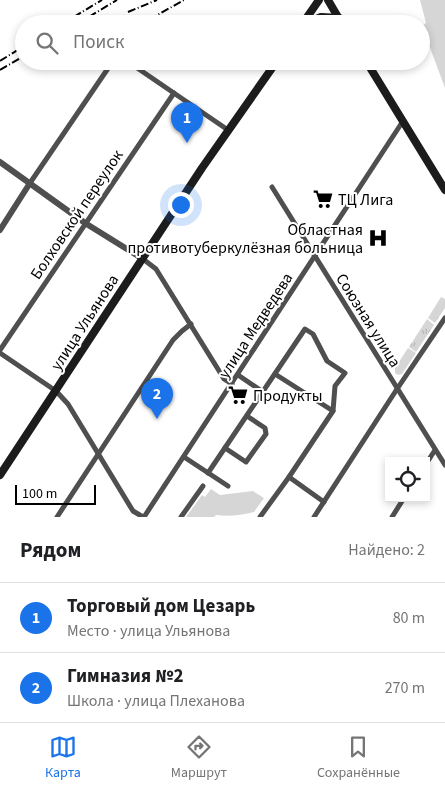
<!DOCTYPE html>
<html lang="ru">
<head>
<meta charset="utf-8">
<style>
  :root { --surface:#fff; --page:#f2f2f2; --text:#202124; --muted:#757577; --line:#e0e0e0; --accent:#1a73e8 }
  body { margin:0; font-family:"Source Sans 3",sans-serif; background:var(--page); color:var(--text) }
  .controls { position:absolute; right:15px; bottom:15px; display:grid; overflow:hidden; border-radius:0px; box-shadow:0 2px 8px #0003 }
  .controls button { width:45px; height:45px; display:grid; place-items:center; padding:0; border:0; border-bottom:1px solid var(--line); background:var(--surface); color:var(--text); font:25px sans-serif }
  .scale { position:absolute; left:15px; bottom:12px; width:81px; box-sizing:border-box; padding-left:5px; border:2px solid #000; border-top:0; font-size:14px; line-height:18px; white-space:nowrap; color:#000; -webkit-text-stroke:4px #fff; paint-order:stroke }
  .you { position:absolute; left:180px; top:204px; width:18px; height:18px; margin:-12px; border:4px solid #fff; border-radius:50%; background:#1a73e8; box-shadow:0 0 0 8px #1a73e833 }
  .badge { display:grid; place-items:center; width:32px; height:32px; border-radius:50%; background:var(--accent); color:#fff; font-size:16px; font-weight:700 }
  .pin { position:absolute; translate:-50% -41px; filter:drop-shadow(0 1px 2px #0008) }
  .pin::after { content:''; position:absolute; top:26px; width:18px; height:15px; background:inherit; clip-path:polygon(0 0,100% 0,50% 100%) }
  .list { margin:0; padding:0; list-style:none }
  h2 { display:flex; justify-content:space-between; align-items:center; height:65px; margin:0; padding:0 20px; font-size:21px }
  h2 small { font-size:16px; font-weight:400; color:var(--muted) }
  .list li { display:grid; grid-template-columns:32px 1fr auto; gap:15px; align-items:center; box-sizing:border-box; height:70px; padding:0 20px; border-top:1px solid var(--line) }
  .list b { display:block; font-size:19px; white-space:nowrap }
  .list p { margin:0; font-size:16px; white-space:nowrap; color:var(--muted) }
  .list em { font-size:16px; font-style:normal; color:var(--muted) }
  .icon { flex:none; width:28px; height:28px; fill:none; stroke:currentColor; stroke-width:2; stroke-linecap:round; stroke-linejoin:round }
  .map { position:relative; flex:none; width:445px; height:517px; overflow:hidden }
  .search { position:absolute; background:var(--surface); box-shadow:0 2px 8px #0003; left:15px; right:15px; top:15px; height:55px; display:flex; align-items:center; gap:12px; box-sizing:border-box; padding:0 18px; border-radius:28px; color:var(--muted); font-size:19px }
  .sheet { height:205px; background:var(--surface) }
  nav { display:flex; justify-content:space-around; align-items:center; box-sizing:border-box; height:70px; border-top:1px solid var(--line); background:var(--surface); font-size:14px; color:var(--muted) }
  nav a { display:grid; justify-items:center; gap:2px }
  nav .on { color:var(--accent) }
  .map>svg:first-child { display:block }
  .grass { fill:url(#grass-tufts) }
  .park { fill:#d6d6d6 }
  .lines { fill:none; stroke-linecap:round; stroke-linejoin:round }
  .minor { stroke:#4f4f4f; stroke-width:5 }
  .tertiary { stroke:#4f4f4f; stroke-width:6 }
  .secondary { stroke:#1c1c1c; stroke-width:8 }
  .rail { stroke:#000; stroke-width:2; stroke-dasharray:8 2.5 1 2.5; stroke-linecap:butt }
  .labels { text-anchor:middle; stroke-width:4; stroke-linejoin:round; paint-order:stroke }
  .poi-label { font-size:16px; fill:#000; stroke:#fff; text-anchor:start }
  .street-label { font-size:16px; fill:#000; stroke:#fff }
</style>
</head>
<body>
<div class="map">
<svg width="445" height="517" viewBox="0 0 445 517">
  <defs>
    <pattern id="grass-tufts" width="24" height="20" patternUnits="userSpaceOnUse" patternTransform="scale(1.25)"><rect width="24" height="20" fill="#d6d6d6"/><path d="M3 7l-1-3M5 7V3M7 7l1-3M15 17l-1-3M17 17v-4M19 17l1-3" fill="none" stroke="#b6b6b6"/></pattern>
  </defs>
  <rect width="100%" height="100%" fill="#fff"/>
  <g class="grass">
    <polygon points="441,297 445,299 445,308 435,323 428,318"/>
    <polygon points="427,319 434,325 416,352 409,347"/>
    <polygon points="408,348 416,353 402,374 398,375 395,373 395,368"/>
  </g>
  <g class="park">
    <polygon points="420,0 445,0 445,88 422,26 426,23"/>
    <path d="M211,489L220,495L253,491L264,498L254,512C242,515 228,517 216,515L214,517H186L202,495L205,497Z"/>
  </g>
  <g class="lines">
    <g class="minor">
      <polyline points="127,61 228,130"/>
      <polyline points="30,183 113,61"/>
      <polyline points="272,187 445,465"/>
      <polyline points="143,259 156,269 221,374 224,379 232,384"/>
      <polyline points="0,350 174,93"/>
      <polyline points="0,353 56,391 68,404 133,511 143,517"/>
      <polyline points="275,374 333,411 289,477 324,502"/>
      <polyline points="238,375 263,392"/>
      <polyline points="225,448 246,462 266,434 265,428 247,416"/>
      <polyline points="184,457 228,486"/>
      <polyline points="426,464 435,450"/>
      <polyline points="208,473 305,329 313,334 327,361 345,373 335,386 333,411"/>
      <polyline points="57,517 173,340 182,331 191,324"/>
      <polyline points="144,517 403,121"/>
      <polyline points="181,517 203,486"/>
      <polyline points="260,517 289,477"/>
      <polyline points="314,517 397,389 445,318"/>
      <polyline points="392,517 404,498"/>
    </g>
    <g class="tertiary">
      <polyline points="0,162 85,223 143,259"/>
      <polyline points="0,230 30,183"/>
    </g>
    <g class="secondary">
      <polyline points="328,0 342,24"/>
      <polyline points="303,23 319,0"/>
      <polyline points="305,24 321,17 339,18"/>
      <polyline points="366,61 445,190"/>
      <polyline points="0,475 202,168 277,61"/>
    </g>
    <g class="rail">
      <polyline points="128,12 157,0"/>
      <polyline points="62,24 102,0"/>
      <polyline points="77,24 117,0"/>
      <polyline points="136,24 152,18 184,0"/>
      <polyline points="0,61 24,46"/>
      <polyline points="0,70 24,56"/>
    </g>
  </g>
  <defs>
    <symbol id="supermarket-bare" viewBox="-9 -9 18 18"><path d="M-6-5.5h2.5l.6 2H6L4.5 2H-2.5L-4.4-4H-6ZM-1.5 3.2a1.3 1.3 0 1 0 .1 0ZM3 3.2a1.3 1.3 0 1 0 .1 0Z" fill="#000" stroke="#fff" stroke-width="2.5" paint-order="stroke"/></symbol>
    <symbol id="hospital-bare" viewBox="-9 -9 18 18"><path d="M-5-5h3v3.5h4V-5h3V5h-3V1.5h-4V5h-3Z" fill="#000" stroke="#fff" stroke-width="2.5" paint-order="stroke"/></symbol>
  </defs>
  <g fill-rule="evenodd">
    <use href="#supermarket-bare" x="309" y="185" width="28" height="28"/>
    <use href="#hospital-bare" x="364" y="224" width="28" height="28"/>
    <use href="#supermarket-bare" x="224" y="381" width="28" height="28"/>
  </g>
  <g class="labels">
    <g class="poi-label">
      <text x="338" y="205">ТЦ Лига</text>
      <text x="363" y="235" text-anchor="end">Областная<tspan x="363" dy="18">противотуберкулёзная больница</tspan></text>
      <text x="253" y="401">Продукты</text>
    </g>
    <g class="street-label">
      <text transform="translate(76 214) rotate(-56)" y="6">Болховской переулок</text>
      <text transform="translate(369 320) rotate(58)" y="6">Союзная улица</text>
      <text transform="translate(84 322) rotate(-57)" y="6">улица Ульянова</text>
      <text transform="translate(255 325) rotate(-57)" y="6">улица Медведева</text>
    </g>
  </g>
</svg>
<div class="controls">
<button><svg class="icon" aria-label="locate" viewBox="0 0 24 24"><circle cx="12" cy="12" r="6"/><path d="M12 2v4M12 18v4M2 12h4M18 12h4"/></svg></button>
</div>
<div class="scale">100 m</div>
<div class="you"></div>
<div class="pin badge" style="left:187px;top:143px">1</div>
<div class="pin badge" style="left:157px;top:419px">2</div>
<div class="search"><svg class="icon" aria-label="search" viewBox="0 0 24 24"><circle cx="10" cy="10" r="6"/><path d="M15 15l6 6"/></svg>Поиск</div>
</div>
<section class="sheet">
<h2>Рядом<small>Найдено: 2</small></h2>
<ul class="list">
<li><span class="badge">1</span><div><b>Торговый дом Цезарь</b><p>Место · улица Ульянова</p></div><em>80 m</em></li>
<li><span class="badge">2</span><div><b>Гимназия №2</b><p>Школа · улица Плеханова</p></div><em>270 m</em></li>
</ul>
</section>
<nav>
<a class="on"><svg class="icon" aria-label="map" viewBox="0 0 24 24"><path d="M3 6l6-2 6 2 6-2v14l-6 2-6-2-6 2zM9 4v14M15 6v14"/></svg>Карта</a>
<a><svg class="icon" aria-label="directions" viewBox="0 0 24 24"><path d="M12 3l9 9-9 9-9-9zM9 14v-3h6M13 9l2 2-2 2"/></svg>Маршрут</a>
<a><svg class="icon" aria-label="saved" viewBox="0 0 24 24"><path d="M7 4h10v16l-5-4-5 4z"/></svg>Сохранённые</a>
</nav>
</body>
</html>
